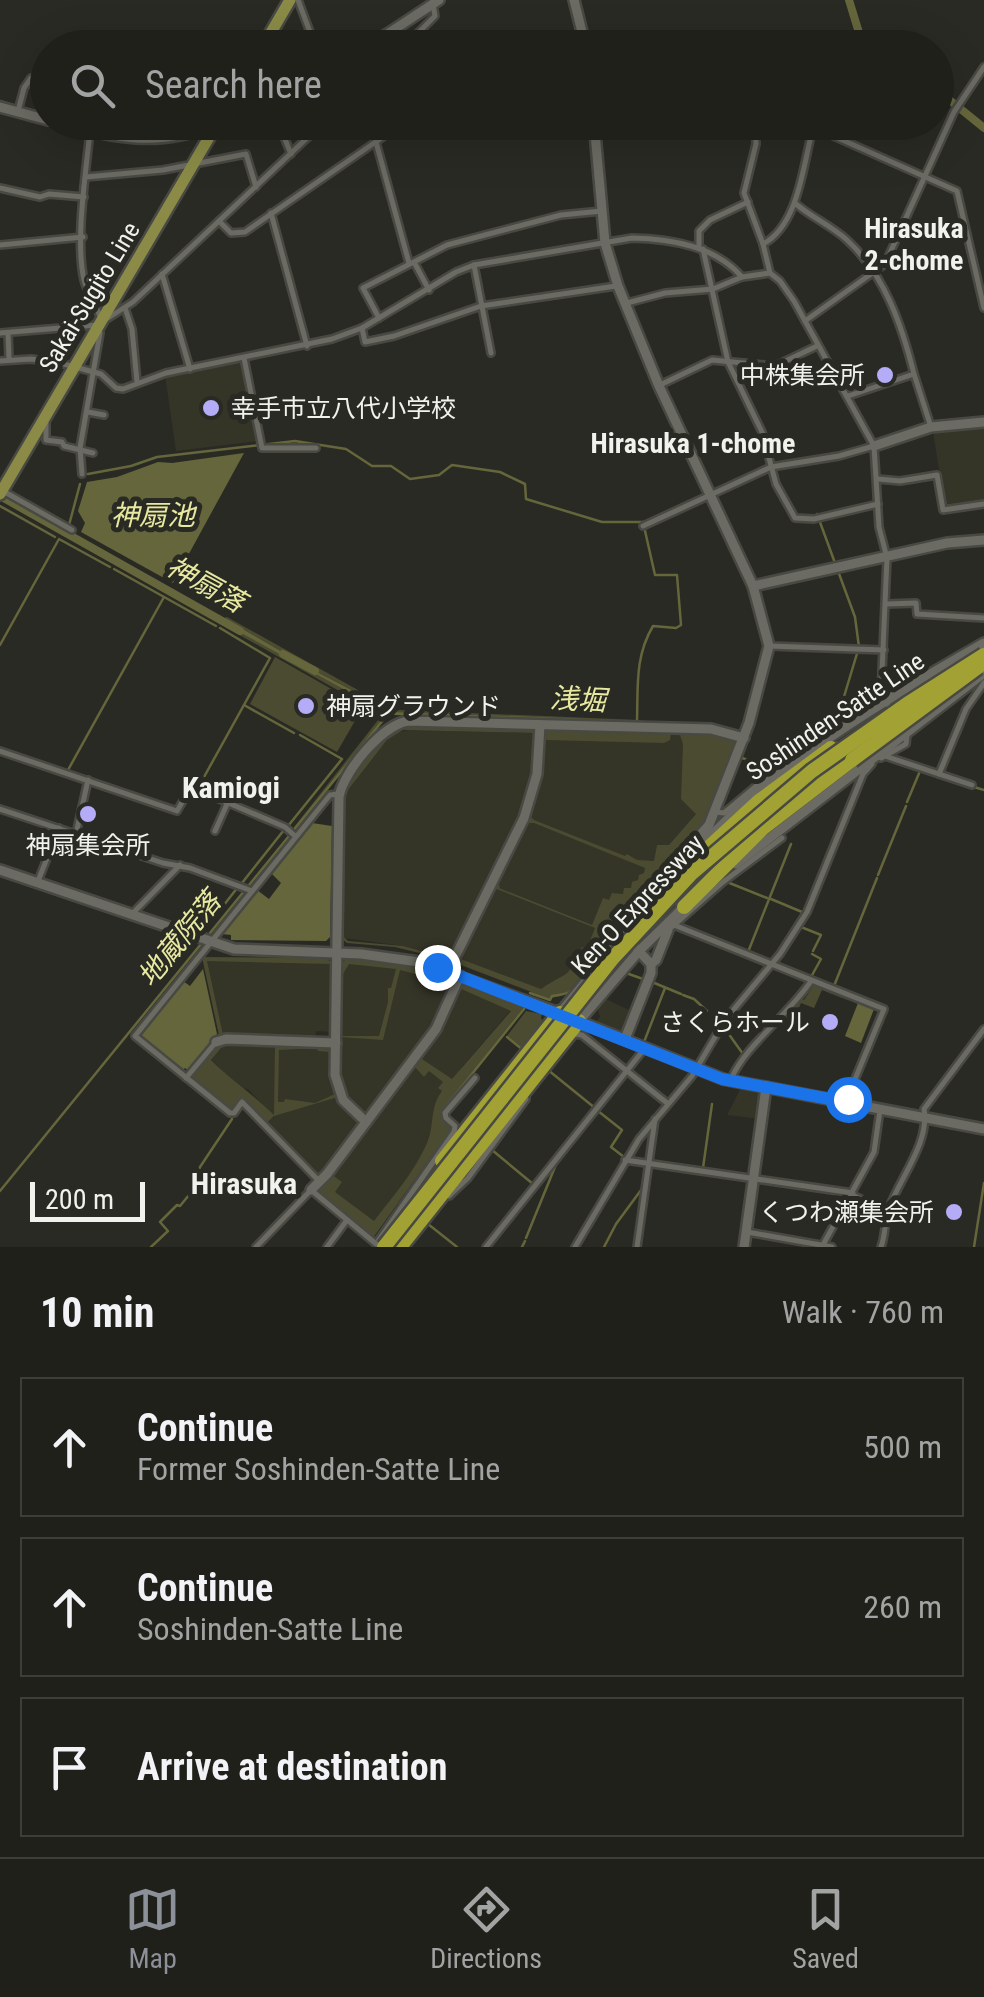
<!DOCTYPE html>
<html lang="en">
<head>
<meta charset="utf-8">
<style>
  :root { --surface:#20201b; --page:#282824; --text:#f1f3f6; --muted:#a2a3a3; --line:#3d3e3a; --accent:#8c9099 }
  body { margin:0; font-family:"Roboto Condensed","Noto Sans JP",sans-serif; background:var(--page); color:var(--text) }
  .scale { position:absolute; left:30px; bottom:25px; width:115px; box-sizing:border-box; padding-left:10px; border:5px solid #f1f2ed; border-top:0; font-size:28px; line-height:35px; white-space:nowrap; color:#f1f2ed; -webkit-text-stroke:8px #2a2a24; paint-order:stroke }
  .stop { position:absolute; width:30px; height:30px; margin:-22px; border:8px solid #1a73e8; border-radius:50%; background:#fff }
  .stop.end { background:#1a73e8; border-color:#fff; box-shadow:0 2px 10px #0008 }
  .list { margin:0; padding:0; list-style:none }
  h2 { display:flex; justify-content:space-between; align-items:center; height:130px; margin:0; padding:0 40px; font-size:42px }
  h2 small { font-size:32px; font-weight:400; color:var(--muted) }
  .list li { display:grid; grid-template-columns:65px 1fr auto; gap:30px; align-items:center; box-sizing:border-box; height:140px; margin:0 20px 20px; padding:0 20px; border:2px solid var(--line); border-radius:0px }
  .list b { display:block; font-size:38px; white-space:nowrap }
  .list p { margin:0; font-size:32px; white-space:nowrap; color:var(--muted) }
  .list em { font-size:32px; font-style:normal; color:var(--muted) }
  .icon { flex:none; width:55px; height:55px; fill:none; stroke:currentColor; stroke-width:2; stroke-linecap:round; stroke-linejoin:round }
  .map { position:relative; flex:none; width:984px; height:1247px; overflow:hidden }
  .search { position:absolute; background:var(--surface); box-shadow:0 10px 40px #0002; left:30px; right:30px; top:30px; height:110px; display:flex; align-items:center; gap:25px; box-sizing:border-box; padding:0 35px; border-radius:55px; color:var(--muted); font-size:38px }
  .sheet { height:610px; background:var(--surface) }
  nav { display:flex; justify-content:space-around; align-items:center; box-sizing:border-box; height:140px; border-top:2px solid var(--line); background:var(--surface); font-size:28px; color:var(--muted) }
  nav a { display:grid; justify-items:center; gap:5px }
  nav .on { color:var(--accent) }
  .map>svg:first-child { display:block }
  .built { fill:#343427 }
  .green { fill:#4b4b31 }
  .water { fill:#65663b }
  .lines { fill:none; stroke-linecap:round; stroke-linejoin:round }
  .stream { stroke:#65663b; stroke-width:2.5 }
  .river { stroke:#65663b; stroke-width:8 }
  .street-casing { stroke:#484943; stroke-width:10 }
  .secondary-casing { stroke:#484943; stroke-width:14 }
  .primary-casing { stroke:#484943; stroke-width:16 }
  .highway-casing { stroke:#484943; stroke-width:19 }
  .street { stroke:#6b6b63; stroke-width:5 }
  .secondary { stroke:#6b6b63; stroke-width:9 }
  .primary { stroke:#8b8b47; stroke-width:11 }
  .highway { stroke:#a1a134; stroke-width:14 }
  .highway-bridge-casing { stroke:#484943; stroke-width:19; stroke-linecap:butt }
  .highway-bridge { stroke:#a1a134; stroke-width:14 }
  .route { stroke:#1a73e8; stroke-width:12 }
  .poi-dot { fill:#b5acf8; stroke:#2a2a24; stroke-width:4 }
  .labels { text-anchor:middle; stroke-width:10; stroke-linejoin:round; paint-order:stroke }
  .street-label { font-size:25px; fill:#f1f2ed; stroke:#2a2a24 }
  .poi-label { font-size:25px; fill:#f1f2ed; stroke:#2a2a24; text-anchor:end }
  .neighbourhood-label { font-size:28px; font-weight:bold; fill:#f1f2ed; stroke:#2a2a24 }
  .water-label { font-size:28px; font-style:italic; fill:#e7e9a1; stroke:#2a2a24 }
  .quarter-label { font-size:30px; font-weight:bold; fill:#f1f2ed; stroke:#2a2a24 }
</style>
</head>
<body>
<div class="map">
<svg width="984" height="1247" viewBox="0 0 984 1247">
  <rect width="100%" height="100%" fill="#2a2a24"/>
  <g class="built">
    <polygon points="242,360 259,441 176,451 165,375"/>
    <polygon points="984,424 984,501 945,508 933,431"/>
    <polygon points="409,730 536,733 534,767 525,807 452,956 448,958 403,946 344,938 345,794 387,740 395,733"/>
    <polygon points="688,732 699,808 709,812 699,830 643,892 610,916 608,933 569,991 550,999 461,965 458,958 531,812 540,778 543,733"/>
    <polygon points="202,957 327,958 332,964 332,1032 316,1031 315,1039 219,1035"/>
    <polygon points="346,959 419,968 453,984 432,1028 369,1113 361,1114 345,1095 339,1070 341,964"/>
    <polygon points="461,989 511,1010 462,1067 461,1086 441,1114 451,1129 373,1238 317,1192 438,1031"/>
    <polygon points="604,998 633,1012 624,1035 594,1024 600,1017 597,1006"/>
    <polygon points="226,1042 327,1046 332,1051 336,1093 357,1119 358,1127 320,1176 266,1124 274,1117 248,1089 239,1088 211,1059"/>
    <polygon points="747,1086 751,1087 751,1090 760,1088 764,1093 760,1119 727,1115 741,1088 746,1089"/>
  </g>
  <g class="green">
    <polygon points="227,617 392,709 392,711 315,671 224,618"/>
    <polygon points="223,621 387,713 291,831 382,715 222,625"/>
    <polygon points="275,657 363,707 337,752 250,704"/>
    <polygon points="399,710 638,720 647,722 395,712"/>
    <path d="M406,725L530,728L536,733L403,730L387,740L345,794L344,937L348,941L403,946L448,958L444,959L395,947L347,943L341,938L342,799C352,769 377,737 406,725Z"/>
    <polygon points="548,728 671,732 670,740 664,743 545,740 539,790 543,733"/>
    <path d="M679,732H709L737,742L711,807L709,806V812C691,843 662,877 634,899C622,909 609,911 607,927L613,936L611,941L569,991L550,999L461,965L458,958L541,989C566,971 567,982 582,947L587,948L595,928L494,888L496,884L500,886L499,888L592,925L603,898L609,900L612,893L623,894L624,888H631L632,882L638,880L639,875L644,873L645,868L534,823H527L529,815L534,820L625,856L627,854L637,860L654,861L657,845H669L696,814L681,799L683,744Z"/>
    <polygon points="202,957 327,958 332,964 207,961 223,1035 219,1035"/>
    <polygon points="346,959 400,963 450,977 453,984 448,996 445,995 448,988 443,981 400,970 383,1040 339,1037 339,1022 342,1036 379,1036 388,1002 388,988 391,988 396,969 349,964 341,977 341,964"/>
    <path d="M466,984L524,1007L442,1110V1119L451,1129L373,1238L317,1189L331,1174L342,1182L335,1192L374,1221C393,1196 415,1171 427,1143C435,1125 429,1108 442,1091L438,1088L443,1082L429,1071L424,1077L413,1065L419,1057L452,1079L511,1011L461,989L456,996L460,986Z"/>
    <polygon points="814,985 852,1002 822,990 814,1008 801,1003 796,1015 791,1013 784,1025 779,1023 801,999 804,1000"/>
    <polygon points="526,1011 542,1014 541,1018 545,1026 525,1050 507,1036"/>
    <path d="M226,1042L211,1060C232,1081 253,1094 274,1115L275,1044L327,1046L332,1051L330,1075V1052L318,1051L317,1048L279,1050L278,1102H284L285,1099L315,1103L335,1094L334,1086L338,1097L274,1116L266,1124L242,1100L230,1112L190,1076L215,1045Z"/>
  </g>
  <g class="water">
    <polygon points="244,453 173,583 81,532 85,523 78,511 87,482 117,477 158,462 172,463"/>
    <polygon points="224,618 315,671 392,711 293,833 291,831 387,713 245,635 223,621"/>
    <polygon points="395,712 644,721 647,722 394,715"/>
    <polygon points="312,823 332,826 330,937 326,941 231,940 231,935 222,934 257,890 269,899 281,883 271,873"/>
    <polygon points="203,969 217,1034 188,1070 185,1068 182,1071 140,1035 183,981 190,986"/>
    <polygon points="858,1003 874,1009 861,1043 845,1036"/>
  </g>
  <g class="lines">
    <g class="stream">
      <polyline points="354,48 426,4"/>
      <polyline points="0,101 46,115"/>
      <path d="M88,474L131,466L157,457L295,441L346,449L372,466H391L410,479L439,475L452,465L500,472L525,484L526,499L602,522H643L655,575H677L681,625L676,628L653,626C635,656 638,686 637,720"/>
      <polyline points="0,506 55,537"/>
      <polyline points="817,514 835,563"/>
      <polyline points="69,525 80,484"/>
      <polyline points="66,533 68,531"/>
      <polyline points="114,569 216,626"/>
      <polyline points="0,645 59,539 110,567"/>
      <polyline points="244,705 294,733"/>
      <polyline points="836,723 859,647 855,617 838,571"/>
      <polyline points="740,757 771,770"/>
      <polyline points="68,770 164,597"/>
      <polyline points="199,786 270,658 220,628"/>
      <polyline points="974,787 984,790"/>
      <polyline points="907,802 920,771"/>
      <polyline points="288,826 342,759 300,735"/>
      <polyline points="699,831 708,816"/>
      <polyline points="878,875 906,806"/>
      <polyline points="727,882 767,898"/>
      <polyline points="242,883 284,830"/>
      <polyline points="771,899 802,912"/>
      <polyline points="801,927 821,935 813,951"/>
      <polyline points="190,930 202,933 238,887"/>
      <polyline points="748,952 791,844"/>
      <polyline points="626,973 643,979"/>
      <polyline points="811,977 821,959 812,954"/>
      <polyline points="652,982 681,994"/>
      <polyline points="834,986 877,878"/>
      <path d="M530,993L550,1000L552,996C558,995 564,995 569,992C587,980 609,941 608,921L619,910"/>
      <polyline points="683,995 694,999 707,1011"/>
      <polyline points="727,1014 738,1001"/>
      <polyline points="723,1026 743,1054"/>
      <polyline points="507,1037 523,1050"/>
      <polyline points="644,1042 665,988"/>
      <polyline points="548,1070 595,1108"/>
      <polyline points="730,1074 739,1060"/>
      <polyline points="598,1111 622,1130 611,1147 624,1157"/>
      <polyline points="448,1123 443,1119 443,1110 524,1009"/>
      <polyline points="492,1150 533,1184"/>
      <polyline points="437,1151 452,1129"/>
      <polyline points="703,1168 712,1104"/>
      <polyline points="0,1191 289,836"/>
      <polyline points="409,1192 427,1166"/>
      <polyline points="312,1194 344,1221"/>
      <polyline points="428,1224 457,1247"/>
      <polyline points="386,1225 405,1199"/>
      <polyline points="526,1238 557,1162"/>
      <polyline points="151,1247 168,1231 160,1222 177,1205 180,1206 198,1184 200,1167 232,1119"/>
      <polyline points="522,1247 525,1241"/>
      <polyline points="604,1247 616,1224 644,1186"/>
      <polyline points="974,1247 984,1183"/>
    </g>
    <g class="river">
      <polyline points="849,0 860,36 877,48"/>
      <polyline points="936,89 984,128"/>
      <polyline points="0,496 240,631"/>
      <polyline points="283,654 315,671"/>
    </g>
    <defs>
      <g id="street">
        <polyline points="298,0 316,48"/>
        <polyline points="416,35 423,48"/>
        <polyline points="403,48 435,16 433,4"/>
        <polyline points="18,111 24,88 31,78 48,81"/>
        <polyline points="278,122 291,154"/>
        <polyline points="755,122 756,144 744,193 763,244 770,273 780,281 794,301 874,446 879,527 887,558 881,694 893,713"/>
        <polyline points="802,122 957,191 984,308"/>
        <path d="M90,131C86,173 75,240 84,280C87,292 95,304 100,316"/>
        <polyline points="596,133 753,122"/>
        <polyline points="376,142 409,263"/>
        <polyline points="86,177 163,170 246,154 256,187"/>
        <polyline points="0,188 40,197 49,194 84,197"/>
        <path d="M796,204C811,217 832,226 847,240C885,275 902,326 914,374L848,396"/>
        <polyline points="271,213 307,346"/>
        <polyline points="219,221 231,233 245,232 393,130 411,122"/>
        <path d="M763,244C799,225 803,164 813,128"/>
        <polyline points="0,245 83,237"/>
        <polyline points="699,248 699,231 710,220 748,202"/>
        <polyline points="703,249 728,362 762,432 776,484 795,518 814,519 878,504"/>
        <polyline points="414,262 429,290"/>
        <polyline points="474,265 491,353"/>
        <polyline points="162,274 190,369"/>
        <polyline points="627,303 665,293 713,289 742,277 770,273"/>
        <polyline points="125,308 132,329 137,382"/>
        <polyline points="108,318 133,302 324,122"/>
        <polyline points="379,318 363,288 447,245 561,215 602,211"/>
        <polyline points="805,321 885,264 954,112 984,67"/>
        <polyline points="362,328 365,342 394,336 481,306 616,286"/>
        <polyline points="0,333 97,325"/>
        <polyline points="8,333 9,358"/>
        <polyline points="244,358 262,448 316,448"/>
        <path d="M0,361L31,359L60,363L101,374L116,388L123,389L166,373L332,339L362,328L456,272L474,265L632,238C672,239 715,246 742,277"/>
        <polyline points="914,374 931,427"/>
        <polyline points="660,385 712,360 775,366 817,346"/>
        <polyline points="88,412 104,415"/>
        <polyline points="46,420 46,440 62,442 64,446 93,453"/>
        <polyline points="82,474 80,448 100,333"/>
        <polyline points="878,479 900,481 937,475 943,510 984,504"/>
        <polyline points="3,491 72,530"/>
        <polyline points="643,526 771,467 839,456 874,446"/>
        <polyline points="887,604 916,603 917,614 984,618"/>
        <polyline points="769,646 884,650"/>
        <polyline points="0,751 177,811 191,787 285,827 295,836"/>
        <polyline points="885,756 972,785"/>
        <polyline points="881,758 906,744 907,735"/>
        <polyline points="939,774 966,709 984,683"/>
        <polyline points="0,809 163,863 190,868 252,891"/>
        <polyline points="715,812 724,813 785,762 881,696"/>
        <polyline points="215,831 228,802"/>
        <polyline points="76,834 88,780"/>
        <polyline points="38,881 59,828"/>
        <polyline points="133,913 180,865"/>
        <polyline points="674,925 884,1009 846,1101"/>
        <polyline points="672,927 723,882 782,838"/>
        <polyline points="575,1034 582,1035 667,1103"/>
        <polyline points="186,1078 216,1042"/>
        <path d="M731,1079C745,1046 790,1013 811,981"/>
        <polyline points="625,1160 853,1193"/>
        <polyline points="320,1182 242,1102 234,1113 230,1113 135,1036 330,795 338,794"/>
        <polyline points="852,1195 888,1211"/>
        <polyline points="449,1196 468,1178 526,1099"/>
        <polyline points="747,1232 832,1247"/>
        <polyline points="824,1243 874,1152 880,1110"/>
        <polyline points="376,1244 454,1132 455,1126 446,1118 445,1113 475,1078"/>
        <polyline points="256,1247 311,1190 375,1243"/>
        <polyline points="327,1247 347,1220"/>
        <polyline points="486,1247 645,1048"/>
        <polyline points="575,1247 639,1139 692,1076 725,1020 780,954 807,912 863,774 872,764"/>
        <polyline points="637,1247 655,1119"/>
        <path d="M881,1247C886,1234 884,1221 889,1208C900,1178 930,1142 924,1109L984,1029"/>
      </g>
      <g id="secondary">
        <polyline points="574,0 586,48"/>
        <polyline points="366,48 439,0"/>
        <polyline points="0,107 48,120"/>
        <path d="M57,122C113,138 160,148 215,124"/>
        <polyline points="594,122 605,243 618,286 659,386 753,586 769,646 749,723 709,825 646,896 616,918 613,924 651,964"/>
        <polyline points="874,446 931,427 984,422"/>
        <polyline points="753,586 947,543 984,540"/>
        <path d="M700,847C779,762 884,700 984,643"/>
        <polyline points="736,864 984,673"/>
        <polyline points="0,870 234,949 361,954 419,962 559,1013"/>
        <polyline points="450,967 524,818 537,774 540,725"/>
        <polyline points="560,1013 656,896"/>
        <polyline points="578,1021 723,1079 984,1129"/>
        <polyline points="579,1021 639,951 685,906"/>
        <polyline points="625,1039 651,973 651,964 656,960 668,930"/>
        <polyline points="216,1042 226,1039 336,1043"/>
        <path d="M366,1122L343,1100L335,1075L339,797C343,772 382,725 408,721L711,729L744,738"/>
        <polyline points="311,1190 327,1174 436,1029 460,976"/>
        <polyline points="744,1247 766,1087"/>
      </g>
      <g id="primary">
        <polyline points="262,48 290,0"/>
        <polyline points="0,494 218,122"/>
      </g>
      <g id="highway">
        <polyline points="654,898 759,801 831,748"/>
        <polyline points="684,907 762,829 852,760"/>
        <polyline points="442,1161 560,1013"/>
        <polyline points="400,1247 579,1021"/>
      </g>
    </defs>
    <use href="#street" class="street-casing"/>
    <use href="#secondary" class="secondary-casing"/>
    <use href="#primary" class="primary-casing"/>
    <use href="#highway" class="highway-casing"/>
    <use href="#street" class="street"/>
    <use href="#secondary" class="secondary"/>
    <use href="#primary" class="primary"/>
    <use href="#highway" class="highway"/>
    <defs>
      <g id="highway-bridge">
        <polyline points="852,760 978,667"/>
        <polyline points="384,1247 613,958 691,874 812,771 907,704 984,655"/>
      </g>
    </defs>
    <use href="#highway-bridge" class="highway-bridge-casing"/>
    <use href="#highway-bridge" class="highway-bridge"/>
  </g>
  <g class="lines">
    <polyline class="route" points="437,967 722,1079 846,1102 848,1099"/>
  </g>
  <g class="poi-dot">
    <circle cx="885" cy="375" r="10"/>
    <circle cx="211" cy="408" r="10"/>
    <circle cx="306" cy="706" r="10"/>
    <circle cx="88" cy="814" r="10"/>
    <circle cx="830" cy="1022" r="10"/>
    <circle cx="954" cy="1212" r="10"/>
  </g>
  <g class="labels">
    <g class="street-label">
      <text transform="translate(89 297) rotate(-59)" y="9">Sakai-Sugito Line</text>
      <text transform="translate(835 716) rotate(-34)" y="9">Soshinden-Satte Line</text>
      <text transform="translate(637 904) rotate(-47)" y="9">Ken-O Expressway</text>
    </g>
    <g class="poi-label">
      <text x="865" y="384">中株集会所</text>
      <text x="231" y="417" text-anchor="start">幸手市立八代小学校</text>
      <text x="326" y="715" text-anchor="start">神扇グラウンド</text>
      <text x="88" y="854" text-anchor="middle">神扇集会所</text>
      <text x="810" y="1031">さくらホール</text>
      <text x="934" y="1221">くつわ瀬集会所</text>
    </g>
    <g class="neighbourhood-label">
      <text x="914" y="238">Hirasuka<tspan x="914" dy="32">2-chome</tspan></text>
      <text x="693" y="453">Hirasuka 1-chome</text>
    </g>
    <g class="water-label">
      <text x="153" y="525">神扇池</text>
      <text transform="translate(206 584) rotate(29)" y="10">神扇落</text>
      <text transform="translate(578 699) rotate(3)" y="10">浅堀</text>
      <text transform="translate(179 939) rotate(-51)" y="10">地蔵院落</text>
    </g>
    <g class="quarter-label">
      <text x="231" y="798">Kamiogi</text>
      <text x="244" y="1194">Hirasuka</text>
    </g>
  </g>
</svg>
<div class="scale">200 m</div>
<div class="stop" style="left:848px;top:1099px"></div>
<div class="stop end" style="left:437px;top:967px"></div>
<div class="search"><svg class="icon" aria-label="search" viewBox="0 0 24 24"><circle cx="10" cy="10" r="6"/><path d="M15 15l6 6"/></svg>Search here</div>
</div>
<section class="sheet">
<h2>10 min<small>Walk · 760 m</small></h2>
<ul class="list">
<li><svg class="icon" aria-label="ahead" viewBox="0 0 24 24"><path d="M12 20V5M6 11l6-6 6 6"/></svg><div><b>Continue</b><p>Former Soshinden-Satte Line</p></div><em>500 m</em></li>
<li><svg class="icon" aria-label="ahead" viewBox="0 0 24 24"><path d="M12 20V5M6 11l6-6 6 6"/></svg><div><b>Continue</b><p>Soshinden-Satte Line</p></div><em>260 m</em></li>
<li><svg class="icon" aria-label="arrive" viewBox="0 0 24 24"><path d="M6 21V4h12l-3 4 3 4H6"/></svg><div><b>Arrive at destination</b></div></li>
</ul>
</section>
<nav>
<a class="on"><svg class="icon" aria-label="map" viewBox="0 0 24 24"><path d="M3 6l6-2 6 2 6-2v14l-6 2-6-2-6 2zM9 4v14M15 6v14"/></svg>Map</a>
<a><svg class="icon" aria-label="directions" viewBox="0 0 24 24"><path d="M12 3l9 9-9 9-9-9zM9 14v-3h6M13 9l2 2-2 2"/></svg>Directions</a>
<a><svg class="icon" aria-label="saved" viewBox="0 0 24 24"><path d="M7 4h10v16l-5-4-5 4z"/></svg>Saved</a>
</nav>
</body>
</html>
